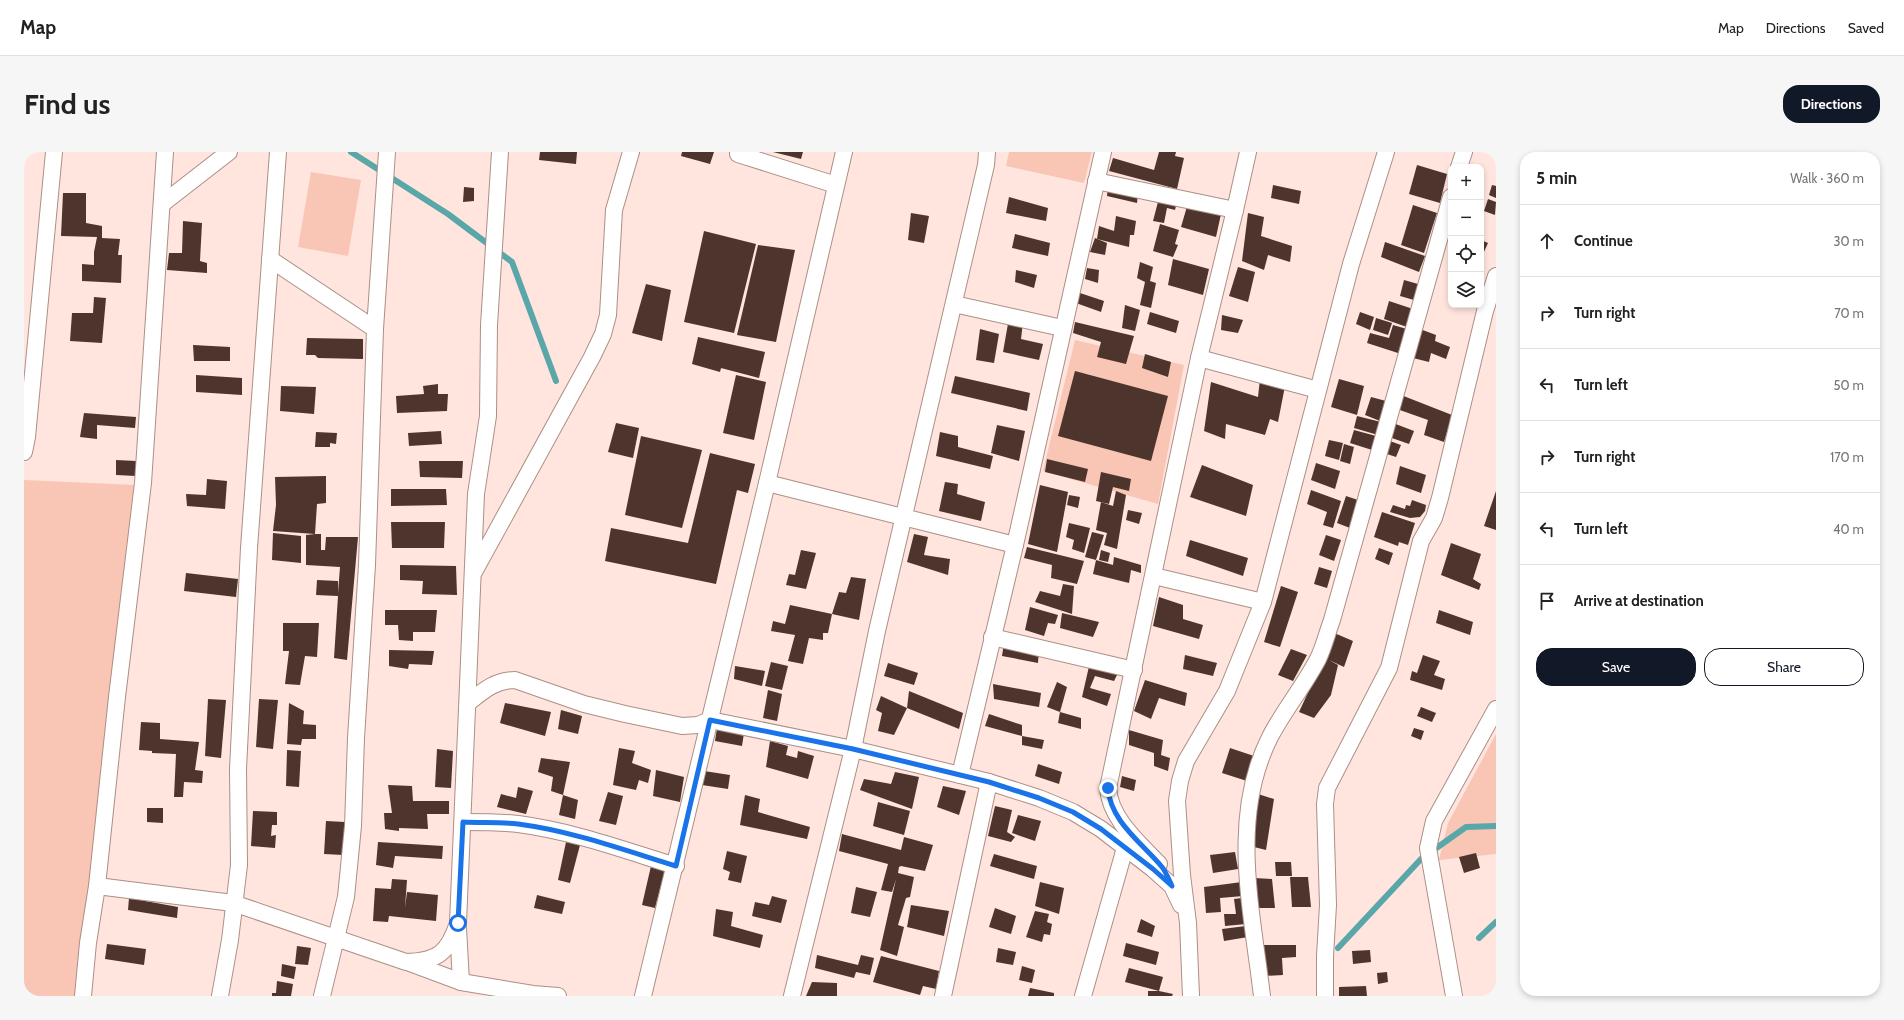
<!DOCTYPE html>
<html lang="en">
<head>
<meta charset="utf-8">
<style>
  :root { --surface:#fff; --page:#f6f6f6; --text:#222; --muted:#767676; --line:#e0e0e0; --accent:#111827 }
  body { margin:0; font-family:Cabin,sans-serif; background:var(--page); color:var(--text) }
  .controls { position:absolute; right:12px; top:12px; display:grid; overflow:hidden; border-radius:8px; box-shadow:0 2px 6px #0003 }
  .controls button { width:36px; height:36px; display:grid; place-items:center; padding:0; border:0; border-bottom:1px solid var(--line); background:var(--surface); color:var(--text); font:20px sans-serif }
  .stop { position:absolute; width:12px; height:12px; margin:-9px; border:3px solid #1a73e8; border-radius:50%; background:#fff }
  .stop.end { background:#1a73e8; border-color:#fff; box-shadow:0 1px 4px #0008 }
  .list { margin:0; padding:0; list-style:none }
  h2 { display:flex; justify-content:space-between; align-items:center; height:52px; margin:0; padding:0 16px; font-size:17px }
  h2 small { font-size:13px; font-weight:400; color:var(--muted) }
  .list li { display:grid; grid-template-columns:26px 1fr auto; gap:12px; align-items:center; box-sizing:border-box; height:72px; padding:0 16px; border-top:1px solid var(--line) }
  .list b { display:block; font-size:15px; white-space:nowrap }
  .list em { font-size:13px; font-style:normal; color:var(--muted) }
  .actions { display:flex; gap:8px; padding:12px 16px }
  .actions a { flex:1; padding:9px 0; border:1px solid var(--accent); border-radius:16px; text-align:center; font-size:14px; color:var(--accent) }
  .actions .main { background:var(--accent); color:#fff }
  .icon { flex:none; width:22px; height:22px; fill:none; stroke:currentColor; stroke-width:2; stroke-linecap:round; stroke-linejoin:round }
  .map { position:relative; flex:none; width:1472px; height:844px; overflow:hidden; border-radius:16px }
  header { display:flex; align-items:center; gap:24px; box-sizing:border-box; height:56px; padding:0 20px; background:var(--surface); border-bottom:1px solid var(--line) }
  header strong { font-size:19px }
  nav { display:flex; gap:22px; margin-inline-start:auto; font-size:14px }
  .intro { display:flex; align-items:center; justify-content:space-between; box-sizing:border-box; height:96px; padding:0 24px }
  h1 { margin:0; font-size:28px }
  .button { padding:10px 18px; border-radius:16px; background:var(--accent); color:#fff; font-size:14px; font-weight:700 }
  main { display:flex; gap:24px; padding:0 24px }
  aside { flex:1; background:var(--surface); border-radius:16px; box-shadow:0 2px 6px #0003 }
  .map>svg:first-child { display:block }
  .green { fill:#f9c5b5 }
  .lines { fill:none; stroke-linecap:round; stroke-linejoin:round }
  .stream { stroke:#5aa7aa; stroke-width:6 }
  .building { fill:#4d352d }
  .minor-casing { stroke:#ac8f86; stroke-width:18 }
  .minor { stroke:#fff; stroke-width:16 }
  .route { stroke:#1a73e8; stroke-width:5 }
</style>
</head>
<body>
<header>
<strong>Map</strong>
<nav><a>Map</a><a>Directions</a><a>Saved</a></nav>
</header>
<div class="intro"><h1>Find us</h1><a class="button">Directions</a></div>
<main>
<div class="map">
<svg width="1472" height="844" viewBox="0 0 1472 844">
  <rect width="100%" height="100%" fill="#ffe5dd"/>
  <g class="green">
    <polygon points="985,0 1068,0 1060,31 982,14"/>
    <polygon points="287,20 337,28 324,104 274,95"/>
    <polygon points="1051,188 1160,213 1134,352 1019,319"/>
    <polygon points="0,328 110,333 70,735 55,795 52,844 0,844"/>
    <polygon points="1472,582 1472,702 1415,708 1424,671"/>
  </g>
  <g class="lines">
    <g class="stream">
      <polyline points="327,0 424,62 488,110 532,229"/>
      <polyline points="1455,786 1472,770"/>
      <polyline points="1314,796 1397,707 1442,675 1472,674"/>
    </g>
  </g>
  <g class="building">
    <polygon points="516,0 553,0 552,12 515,8"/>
    <polygon points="658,0 690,0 686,12 657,4"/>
    <polygon points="749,0 779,0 777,7"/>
    <polygon points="1135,0 1152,0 1151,4 1160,6 1153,37 1085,19 1089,6 1130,18"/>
    <polygon points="1393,13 1423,22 1416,51 1385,42"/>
    <polygon points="1249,33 1277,39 1275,52 1247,46"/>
    <polygon points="1468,33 1472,34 1472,46 1465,43"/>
    <polygon points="1084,34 1114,41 1113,51 1083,44"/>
    <polygon points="440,35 450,36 450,49 439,50"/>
    <polygon points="39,41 62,41 62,71 78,74 78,86 96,87 94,103 98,103 97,131 58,129 58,112 70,113 70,100 73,85 37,84"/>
    <polygon points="985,45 1024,56 1022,69 982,61"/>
    <polygon points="1135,46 1153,50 1151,58 1143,56 1140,71 1129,69"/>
    <polygon points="1464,47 1472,50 1471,63 1460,59"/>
    <polygon points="1164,51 1197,62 1192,85 1157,75"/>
    <polygon points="1389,53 1413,61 1400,101 1377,93"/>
    <polygon points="887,61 905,64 900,91 884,88"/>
    <polygon points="1224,61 1240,65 1237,84 1268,94 1266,110 1244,103 1240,118 1218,109"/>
    <polygon points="1092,64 1112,69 1110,83 1106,83 1105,95 1073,87 1075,74 1090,79"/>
    <polygon points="159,69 178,71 176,109 183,111 183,121 143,118 145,101 158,101"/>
    <polygon points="1136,72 1155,78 1151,92 1154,93 1149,105 1129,99"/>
    <polygon points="680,79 732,92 710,181 660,170"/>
    <polygon points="991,82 1026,91 1024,104 988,96"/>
    <polygon points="1071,86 1083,91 1081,103 1066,100"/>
    <polygon points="1457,88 1464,91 1459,102 1457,101"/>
    <polygon points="1361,90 1401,104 1395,120 1357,105"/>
    <polygon points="734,93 771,98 752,190 713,183"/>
    <polygon points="1149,107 1185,117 1179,143 1144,133"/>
    <polygon points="1116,110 1129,115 1126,129 1132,131 1127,156 1116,153 1121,130 1113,126"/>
    <polygon points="1214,115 1231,120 1224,150 1205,144"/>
    <polygon points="1063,116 1075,118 1074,131 1061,127"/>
    <polygon points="992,118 1013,123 1010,136 991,130"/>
    <polygon points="1380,128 1394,132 1390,148 1376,144"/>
    <polygon points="622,132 647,138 638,189 608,181"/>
    <polygon points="1056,141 1080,149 1077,160 1052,151"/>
    <polygon points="70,145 82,146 78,191 46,189 48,161 69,161"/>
    <polygon points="1365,149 1389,157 1383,175 1360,167"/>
    <polygon points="1101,153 1116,158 1111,179 1098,176"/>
    <polygon points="1126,160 1155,169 1152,181 1123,172"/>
    <polygon points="1336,160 1350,165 1346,178 1332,172"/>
    <polygon points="1198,163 1219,168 1214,181 1197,178"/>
    <polygon points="985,166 999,170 997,187 1019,192 1015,208 979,200"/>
    <polygon points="1352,166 1368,171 1364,183 1349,178"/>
    <polygon points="1051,170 1110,184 1102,212 1073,205 1077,190 1049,181"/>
    <polygon points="1369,173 1383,177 1376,200 1374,201 1343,191 1346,181 1365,186"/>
    <polygon points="956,177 975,182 970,211 952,208"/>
    <polygon points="1396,177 1412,183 1411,189 1426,195 1422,207 1407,201 1405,210 1389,206"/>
    <polygon points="674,185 741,200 735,226 697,216 699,208 696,220 668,212"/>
    <polygon points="283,186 339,187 339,207 294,206 291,203 282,203"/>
    <polygon points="169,193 206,195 206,209 170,209"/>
    <polygon points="1121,202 1147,210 1144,225 1118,216"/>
    <polygon points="1051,219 1144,244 1127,309 1034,284"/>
    <polygon points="172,223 218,226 218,243 172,240"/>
    <polygon points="712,223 742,230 730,288 699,281"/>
    <polygon points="931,224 1006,241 1003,259 927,241"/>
    <polygon points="1236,227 1261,234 1254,270 1246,267 1241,283 1202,272 1201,287 1180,279 1187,230 1234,245"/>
    <polygon points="1315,227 1340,234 1333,263 1307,255"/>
    <polygon points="414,232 414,242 424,242 423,259 373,261 372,244 400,242 399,234"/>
    <polygon points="257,234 292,235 290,262 256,259"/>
    <polygon points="1377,243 1428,263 1420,290 1400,283 1404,268 1373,257"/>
    <polygon points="1347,245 1362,249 1356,269 1341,263"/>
    <polygon points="60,261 112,265 111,276 73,273 73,287 56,285"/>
    <polygon points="1333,264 1357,270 1354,283 1330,276"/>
    <polygon points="592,271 615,276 609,306 584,300"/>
    <polygon points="1369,271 1390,279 1385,292 1365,285"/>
    <polygon points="973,273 1001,279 995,309 967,301"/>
    <polygon points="1330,278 1352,284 1348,298 1326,291"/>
    <polygon points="417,279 418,292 385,294 384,281"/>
    <polygon points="292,280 313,281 312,292 306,291 306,295 291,295"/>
    <polygon points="916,280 934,284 934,295 969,304 966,317 912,304"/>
    <polygon points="617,284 678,298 658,376 601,363"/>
    <polygon points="1305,288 1319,291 1315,308 1301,304"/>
    <polygon points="1363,288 1377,293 1372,305 1360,301"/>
    <polygon points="1320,292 1330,295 1326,312 1316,309"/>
    <polygon points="686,301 731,312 724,341 713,338 692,432 581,409 587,376 664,391"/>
    <polygon points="1023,307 1064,317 1061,330 1021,320"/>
    <polygon points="92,308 112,309 112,324 92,323"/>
    <polygon points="395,309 439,309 438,326 396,325"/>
    <polygon points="1292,311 1316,319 1311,337 1287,328"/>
    <polygon points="1178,313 1229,333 1222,364 1166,345"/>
    <polygon points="1376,314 1402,323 1397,341 1372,332"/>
    <polygon points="1077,320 1107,327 1105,339 1089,335 1085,352 1072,349"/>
    <polygon points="302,324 302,351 293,352 291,382 297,382 297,398 301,398 302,385 334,385 323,508 310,506 314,444 292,443 293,428 314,429 314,441 316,415 282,413 282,383 291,382 249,379 252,353 251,325"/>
    <polygon points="183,327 203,329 201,357 163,354 162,342 182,343"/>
    <polygon points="921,330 934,332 933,342 961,350 957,369 915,359"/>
    <polygon points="1016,333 1044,340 1033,400 1004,392"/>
    <polygon points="367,337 422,337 423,353 367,354"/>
    <polygon points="1287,338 1317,349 1309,376 1299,373 1303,360 1283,352"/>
    <polygon points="1092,339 1102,343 1093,397 1080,393 1083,381 1072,378 1077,350 1089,354"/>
    <polygon points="1472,339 1472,378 1460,374"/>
    <polygon points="1045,343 1056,345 1054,356 1043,353"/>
    <polygon points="1322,344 1334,348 1326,376 1313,371"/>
    <polygon points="1388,348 1402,353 1401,359 1396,365 1386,366 1366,360 1369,353 1381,357 1382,353 1386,354"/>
    <polygon points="1104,358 1118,361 1115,372 1102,368"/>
    <polygon points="1358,360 1391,371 1384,393 1375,390 1374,394 1350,385"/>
    <polygon points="367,370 421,370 420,396 368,396"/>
    <polygon points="1045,371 1066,376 1060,401 1048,397 1050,388 1042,385"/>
    <polygon points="1068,380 1080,383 1072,408 1061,405"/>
    <polygon points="249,381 277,384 277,411 248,408"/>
    <polygon points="890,382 904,385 900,403 926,407 924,423 883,410"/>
    <polygon points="1302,383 1317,388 1310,409 1295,403"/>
    <polygon points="1166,388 1224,406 1219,424 1162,404"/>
    <polygon points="1427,391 1457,402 1449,427 1457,432 1455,438 1417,423"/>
    <polygon points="1003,395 1060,409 1053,432 1027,426 1028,413 1000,406"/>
    <polygon points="1355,396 1369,401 1365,413 1351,407"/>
    <polygon points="777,398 792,401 782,437 762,433 765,422 771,423"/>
    <polygon points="1077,398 1086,401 1084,410 1075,408"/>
    <polygon points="1090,405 1117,413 1117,421 1107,418 1105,431 1069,422 1072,408 1089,413"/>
    <polygon points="376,413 432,414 433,443 398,442 399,429 376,428"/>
    <polygon points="1295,415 1308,419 1303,436 1290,432"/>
    <polygon points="162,421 214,427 212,445 160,439"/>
    <polygon points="827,425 842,427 835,468 808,462 815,440 822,441"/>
    <polygon points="1039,432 1050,434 1048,462 1011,450 1016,439 1036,444"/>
    <polygon points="1257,434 1274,440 1256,495 1240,490"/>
    <polygon points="1135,445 1159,453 1159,467 1179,473 1175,487 1129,474"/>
    <polygon points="766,453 808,462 804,481 799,481 799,488 785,486 779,512 764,509 771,483 747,479 749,469 761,472"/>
    <polygon points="1006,455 1034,463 1031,472 1024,471 1020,484 1001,478"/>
    <polygon points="361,458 413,458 411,480 389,480 389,489 375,488 374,473 361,473"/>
    <polygon points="1415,458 1449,470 1446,483 1412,471"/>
    <polygon points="1038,461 1075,470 1069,485 1036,476"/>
    <polygon points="259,471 295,471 293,505 281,504 276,533 261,532 265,499 259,499"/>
    <polygon points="1308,480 1329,489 1320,515 1305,508 1314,513 1307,543 1290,566 1275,560 1300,506"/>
    <polygon points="980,491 1015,497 1014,511 978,504"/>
    <polygon points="1267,497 1283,503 1269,529 1254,523"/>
    <polygon points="365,498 410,499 408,513 385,512 384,517 365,514"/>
    <polygon points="1161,503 1193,511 1189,524 1159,517"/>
    <polygon points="1399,503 1416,509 1410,523 1421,527 1418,538 1386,528 1388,519 1393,521"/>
    <polygon points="747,510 764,514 758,538 741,534"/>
    <polygon points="1066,510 1095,519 1090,529 1071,524 1066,536 1087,542 1083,554 1058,545"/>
    <polygon points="864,511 894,521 890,533 860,524"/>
    <polygon points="711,514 741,519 738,534 710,527"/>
    <polygon points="1121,528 1163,541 1161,554 1135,546 1127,567 1110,559"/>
    <polygon points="1033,530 1043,535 1036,560 1023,555"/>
    <polygon points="969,532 1017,541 1015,555 970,547"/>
    <polygon points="744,538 758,542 753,569 739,566"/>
    <polygon points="885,539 939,561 935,577 883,556"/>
    <polygon points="857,544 883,556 870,583 854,579 858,561 852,558"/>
    <polygon points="184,547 202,548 197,606 181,604"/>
    <polygon points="235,547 254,548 249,597 232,595"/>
    <polygon points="265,551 280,559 279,572 292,573 292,587 278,587 277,593 263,592"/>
    <polygon points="481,551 527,560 521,584 476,571"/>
    <polygon points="1397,555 1412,561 1408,570 1393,564"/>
    <polygon points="537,558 558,564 554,582 534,577"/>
    <polygon points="1036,560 1057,566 1057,577 1034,571"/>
    <polygon points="965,562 998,573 998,584 961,574"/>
    <polygon points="117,570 136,571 136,587 175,590 171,618 179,619 178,631 160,630 159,645 150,645 152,602 128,601 128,599 115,598"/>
    <polygon points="693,576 720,581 718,594 691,589"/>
    <polygon points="1390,576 1400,579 1397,588 1387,584"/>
    <polygon points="1105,578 1139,588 1137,603 1146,606 1144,619 1130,614 1130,601 1105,593"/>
    <polygon points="998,584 1020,588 1018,597 998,593"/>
    <polygon points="746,589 764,594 762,603 773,606 774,599 790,604 784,627 742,615"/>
    <polygon points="595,596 611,599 608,611 627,618 624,631 615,628 612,638 589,633"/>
    <polygon points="1206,596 1230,604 1223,629 1198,621"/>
    <polygon points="413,597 429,599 427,636 411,635"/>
    <polygon points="263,598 277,599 275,635 262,634"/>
    <polygon points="517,606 546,610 539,643 527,639 529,625 514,620"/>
    <polygon points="1014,612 1038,620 1035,632 1011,624"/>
    <polygon points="632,618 660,625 656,650 629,644"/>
    <polygon points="680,619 706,623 704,637 678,633"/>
    <polygon points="871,620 895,625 888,657 836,638 840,627 867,632"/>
    <polygon points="1098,624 1112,628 1110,639 1096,635"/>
    <polygon points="364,633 388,634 389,649 425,649 425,662 403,662 404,677 375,676 375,679 361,677 360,661 368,661"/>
    <polygon points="919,634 942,639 935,663 913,655"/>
    <polygon points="494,635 509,639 502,662 473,655 477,642 492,646"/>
    <polygon points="584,640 599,644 592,673 575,669"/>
    <polygon points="1234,642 1250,647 1242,698 1226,694"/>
    <polygon points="539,643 554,648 551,667 535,663"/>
    <polygon points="721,643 736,647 734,660 786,675 783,687 716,673"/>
    <polygon points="854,650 886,659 880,683 849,674"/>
    <polygon points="971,654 988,658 983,680 991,685 987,690 964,684"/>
    <polygon points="123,656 139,656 139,671 123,670"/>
    <polygon points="229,659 253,660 253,673 248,673 247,684 252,683 251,696 227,694"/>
    <polygon points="994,663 1017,669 1011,689 988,681"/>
    <polygon points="302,669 321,670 319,703 300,702"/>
    <polygon points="818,682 877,698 880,685 909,693 901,719 877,714 875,715 874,721 890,725 886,745 882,746 874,773 880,775 873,804 856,798 872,727 868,740 857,738 864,712 815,699"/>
    <polygon points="354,690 419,694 418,707 371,704 369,716 352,713"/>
    <polygon points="542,690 556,693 546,731 534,728"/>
    <polygon points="703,699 723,704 717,731 704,728 706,720 699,717"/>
    <polygon points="1211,700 1214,717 1189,721 1186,703"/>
    <polygon points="1452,701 1456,716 1440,721 1435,705"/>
    <polygon points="970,702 1013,714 1010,727 966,714"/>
    <polygon points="1251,710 1267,710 1268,724 1252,724"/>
    <polygon points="627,714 641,718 631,756 618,753"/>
    <polygon points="1266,725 1284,725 1287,755 1268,755"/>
    <polygon points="1230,726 1248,727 1251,756 1232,756"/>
    <polygon points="368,727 383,728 381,756 383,740 414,743 412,769 365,764 364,770 349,769 351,736 367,737"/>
    <polygon points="1016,730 1040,736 1035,762 1011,754"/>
    <polygon points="1218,730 1219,744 1196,746 1197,760 1182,761 1180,735"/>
    <polygon points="832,735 853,740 846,765 827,761"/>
    <polygon points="513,743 541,750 538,762 510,756"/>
    <polygon points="748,744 763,748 757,771 728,764 731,750 745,753"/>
    <polygon points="105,746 154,755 153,766 104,758"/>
    <polygon points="1218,746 1222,772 1201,774 1200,762 1212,762 1210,747"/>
    <polygon points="887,753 925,759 920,784 883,775"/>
    <polygon points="971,756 992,764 987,782 965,775"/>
    <polygon points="692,757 709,760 707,774 739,783 736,796 689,784"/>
    <polygon points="1011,759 1025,762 1023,770 1028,772 1026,783 1020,782 1018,790 1002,785"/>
    <polygon points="1117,767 1131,774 1128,785 1113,780"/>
    <polygon points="1222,774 1224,785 1200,789 1198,777"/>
    <polygon points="1102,791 1135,800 1132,813 1099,804"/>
    <polygon points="83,792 122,797 120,813 81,807"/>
    <polygon points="1240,793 1272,793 1272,805 1258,806 1259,823 1241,824"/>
    <polygon points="273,794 287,796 284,813 271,812"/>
    <polygon points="974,796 992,800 989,813 972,810"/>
    <polygon points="1346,798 1347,810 1329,812 1328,799"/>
    <polygon points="793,803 834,813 837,803 850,806 846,823 832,820 830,826 791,816"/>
    <polygon points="857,804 915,819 912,837 899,834 896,843 849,830"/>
    <polygon points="258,812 272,815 270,827 257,824"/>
    <polygon points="998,814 1011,818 1008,831 995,828"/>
    <polygon points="1105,816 1139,825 1135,839 1101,830"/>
    <polygon points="1363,820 1364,830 1354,832 1353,821"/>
    <polygon points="253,829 269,832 267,844 248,844 248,841 252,841"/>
    <polygon points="788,830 813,831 813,844 782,844"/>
    <polygon points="1342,834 1343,844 1315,844 1315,835"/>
    <polygon points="1006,836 1030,841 1030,844 1004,844"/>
    <polygon points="1124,839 1135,839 1149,842 1148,844 1124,844"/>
  </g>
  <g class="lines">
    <defs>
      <g id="minor">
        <polyline points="714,2 812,33"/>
        <polyline points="1435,15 1440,0"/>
        <polyline points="1072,29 1211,58"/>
        <polyline points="138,52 205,0"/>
        <polyline points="246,107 351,177"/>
        <polyline points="930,152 1038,176"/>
        <polyline points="1175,206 1294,238"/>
        <polyline points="0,300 3,285 30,0"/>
        <polyline points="743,331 991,393"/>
        <polyline points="450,420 568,205 579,182 584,163 590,58 607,0"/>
        <polyline points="1130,424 1239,450"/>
        <polyline points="968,485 1110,518"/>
        <path d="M444,551C459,539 471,528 491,528L560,552L601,562L658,574L674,573L686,568L829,597L965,630L1015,646L1049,660L1077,677L1129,717L1148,734L1157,753"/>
        <polyline points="936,623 991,393 1079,0"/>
        <path d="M439,670C457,670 476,670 494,672C548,679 600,698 652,714"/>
        <path d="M1135,712C1115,691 1086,667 1084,636L1175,206L1211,58L1224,0"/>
        <path d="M73,734L209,751L382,810C414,809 424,801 434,771L452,342L464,264L465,173L476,0"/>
        <polyline points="434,776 437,830"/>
        <polyline points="386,811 437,830 509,842 534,844"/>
        <polyline points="59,844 64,791 73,734 93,545 119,331 141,0"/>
        <polyline points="196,844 206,788 215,713 214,617 225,396 254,0"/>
        <polyline points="298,844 322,745 329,674 332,586 343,413 351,177 363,0"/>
        <polyline points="619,844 743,331 820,0"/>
        <polyline points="768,844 829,597 853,479 962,13 963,0"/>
        <polyline points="919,844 965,630"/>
        <polyline points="1059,844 1101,696"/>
        <polyline points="1167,844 1164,771 1158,723 1153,649 1156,629 1162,609 1203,539 1239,450 1327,112 1362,0"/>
        <path d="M1238,844C1228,758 1205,666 1246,585C1260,558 1280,534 1294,507C1300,495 1303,481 1308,468L1427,45"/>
        <polyline points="1301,844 1301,804 1304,753 1301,652 1303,636 1365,516 1397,389 1410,366 1416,346 1461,159 1472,124"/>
        <polyline points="1430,844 1404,696 1410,669 1472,557"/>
      </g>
    </defs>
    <use href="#minor" class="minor-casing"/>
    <use href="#minor" class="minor"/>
  </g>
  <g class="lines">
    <path class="route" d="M434,771L439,670C457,671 476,670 494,672C548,679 600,698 652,714L686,568L829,597L965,630L1015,646L1049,660L1077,677L1129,717L1148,734C1145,728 1142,720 1138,715C1118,691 1086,669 1084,636"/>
  </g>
</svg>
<div class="controls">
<button>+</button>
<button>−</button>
<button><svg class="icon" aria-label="locate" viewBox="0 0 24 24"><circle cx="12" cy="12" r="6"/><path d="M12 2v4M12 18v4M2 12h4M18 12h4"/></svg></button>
<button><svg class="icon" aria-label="layers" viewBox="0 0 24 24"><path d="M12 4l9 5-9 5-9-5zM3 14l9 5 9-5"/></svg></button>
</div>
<div class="stop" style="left:434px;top:771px"></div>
<div class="stop end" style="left:1084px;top:636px"></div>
</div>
<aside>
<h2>5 min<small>Walk · 360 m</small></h2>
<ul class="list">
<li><svg class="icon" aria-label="ahead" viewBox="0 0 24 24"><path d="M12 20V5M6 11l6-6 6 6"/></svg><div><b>Continue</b></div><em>30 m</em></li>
<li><svg class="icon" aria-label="right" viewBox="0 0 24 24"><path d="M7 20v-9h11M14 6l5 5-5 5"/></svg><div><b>Turn right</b></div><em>70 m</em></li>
<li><svg class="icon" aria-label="left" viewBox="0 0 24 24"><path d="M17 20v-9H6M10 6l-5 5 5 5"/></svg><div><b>Turn left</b></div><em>50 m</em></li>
<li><svg class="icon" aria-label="right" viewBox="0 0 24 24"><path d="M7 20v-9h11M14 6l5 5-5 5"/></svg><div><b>Turn right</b></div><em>170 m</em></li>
<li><svg class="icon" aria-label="left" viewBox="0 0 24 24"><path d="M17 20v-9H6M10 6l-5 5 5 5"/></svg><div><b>Turn left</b></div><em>40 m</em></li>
<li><svg class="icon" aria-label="arrive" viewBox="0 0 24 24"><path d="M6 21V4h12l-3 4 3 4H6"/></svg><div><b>Arrive at destination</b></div></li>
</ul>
<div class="actions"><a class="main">Save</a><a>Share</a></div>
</aside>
</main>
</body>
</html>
